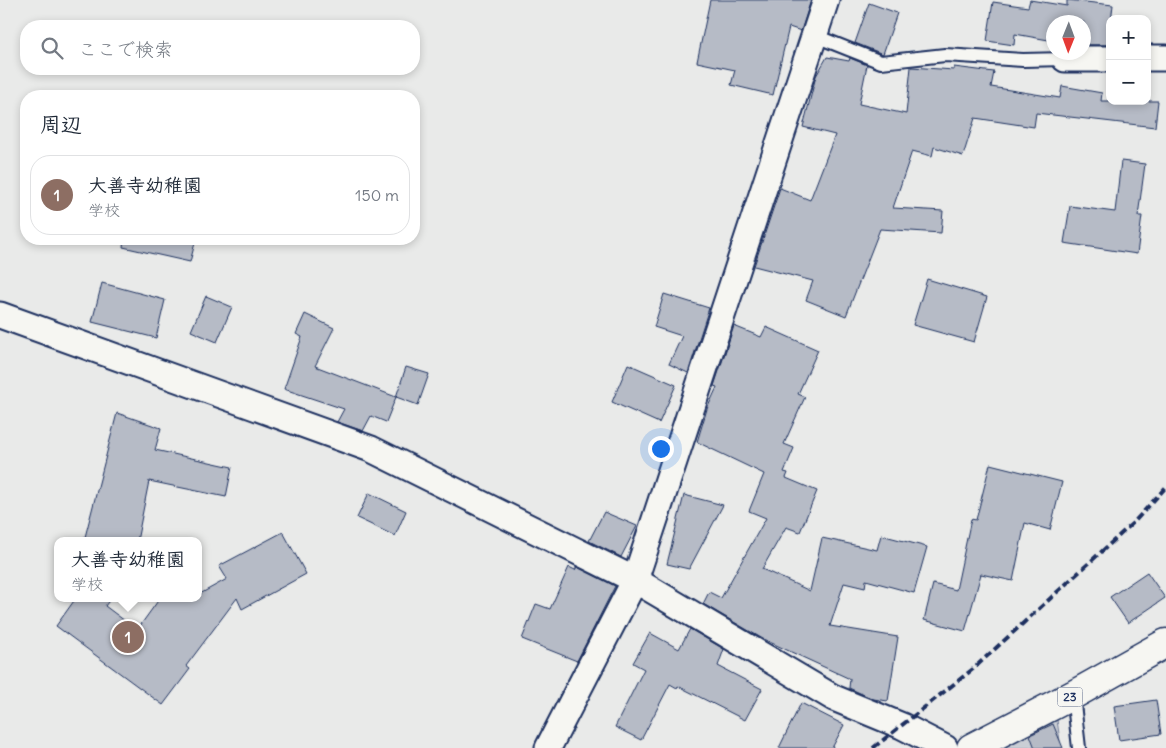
<!DOCTYPE html>
<html lang="ja">
<head>
<meta charset="utf-8">
<style>
  :root { --surface:#fff; --page:#f2f2f3; --text:#1f2937; --muted:#747a83; --line:#e0e1e3; --accent:#ea580c }
  body { margin:0; font-family:Delius,"Klee One",sans-serif; background:var(--page); color:var(--text) }
  .controls { position:absolute; right:15px; top:15px; display:grid; overflow:hidden; border-radius:10px; box-shadow:0 2px 8px #0003 }
  .controls button { width:45px; height:45px; display:grid; place-items:center; padding:0; border:0; border-bottom:1px solid var(--line); background:var(--surface); color:var(--text); font:25px sans-serif }
  .compass { position:absolute; left:1046px; top:15px; width:45px; height:45px; border-radius:50%; background:var(--surface); box-shadow:0 2px 8px #0003; rotate:181deg }
  .you { position:absolute; left:660px; top:448px; width:18px; height:18px; margin:-12px; border:4px solid #fff; border-radius:50%; background:#1a73e8; box-shadow:0 0 0 8px #1a73e833 }
  .badge { display:grid; place-items:center; width:32px; height:32px; border-radius:50%; background:var(--accent); color:#fff; font-size:16px; font-weight:700 }
  .pin { position:absolute; translate:-50% -50%; border:2px solid #fff; box-shadow:0 1px 5px #0006 }
  .popup { position:absolute; left:54px; top:537px; width:148px; height:65px; box-sizing:border-box; display:grid; place-content:center; border-radius:10px; background:var(--surface); filter:drop-shadow(0 1px 4px #0005); font-size:16px; white-space:nowrap; color:var(--muted) }
  .popup b { font-size:19px; color:var(--text) }
  .popup::after { content:''; position:absolute; left:50%; top:100%; margin-left:-10px; border:10px solid transparent; border-top-color:var(--surface) }
  .list { margin:0; padding:0; list-style:none }
  h2 { display:flex; justify-content:space-between; align-items:center; height:65px; margin:0; padding:0 20px; font-size:21px }
  h2 small { font-size:16px; font-weight:400; color:var(--muted) }
  .list li { display:grid; grid-template-columns:32px 1fr auto; gap:15px; align-items:center; box-sizing:border-box; height:80px; margin:0 10px 10px; padding:0 10px; border:1px solid var(--line); border-radius:20px }
  .list b { display:block; font-size:19px; white-space:nowrap }
  .list p { margin:0; font-size:16px; white-space:nowrap; color:var(--muted) }
  .list em { font-size:16px; font-style:normal; color:var(--muted) }
  .icon { flex:none; width:28px; height:28px; fill:none; stroke:currentColor; stroke-width:2; stroke-linecap:round; stroke-linejoin:round }
  .map { position:relative; flex:none; width:1166px; height:748px; overflow:hidden }
  .search { position:absolute; background:var(--surface); box-shadow:0 2px 8px #0003; left:20px; top:20px; width:400px; height:55px; display:flex; align-items:center; gap:12px; box-sizing:border-box; padding:0 18px; border-radius:20px; color:var(--muted); font-size:19px }
  .panel { position:absolute; background:var(--surface); box-shadow:0 2px 8px #0003; left:20px; top:90px; width:400px; height:155px; border-radius:20px }
  .map>svg:first-child { display:block }
  .green { fill:#caced5; stroke:#727e9a }
  .building { fill:#b6bbc6; stroke:#1b2f5e }
  .lines { fill:none; stroke-linecap:round; stroke-linejoin:round }
  .service-casing { stroke:#1b2f5e; stroke-width:16 }
  .minor-casing { stroke:#1b2f5e; stroke-width:29 }
  .primary-casing { stroke:#1b2f5e; stroke-width:31 }
  .service { stroke:#f6f6f2; stroke-width:12 }
  .minor { stroke:#f6f6f2; stroke-width:25 }
  .primary { stroke:#f6f6f2; stroke-width:28 }
  .rail { stroke:#1b2f5e; stroke-width:4; stroke-dasharray:8 4; stroke-linecap:butt }
  .labels { text-anchor:middle; stroke-width:4; stroke-linejoin:round; paint-order:stroke }
  .shield { fill:#f6f6f2; stroke:#5d6b8a; stroke-width:1 }
  .shield-label { font-size:12px; font-weight:bold; fill:#1b2f5e }
</style>
</head>
<body>
<div class="map">
<svg width="1166" height="748" viewBox="0 0 1166 748">
  <rect width="100%" height="100%" fill="#e9eae9"/>
  <filter id="ink" filterUnits="userSpaceOnUse"><feTurbulence type="fractalNoise" baseFrequency=".02" numOctaves="2"/><feDisplacementMap in="SourceGraphic" scale="10" xChannelSelector="R" yChannelSelector="G"/><feConvolveMatrix kernelMatrix="1 2 1 2 8 2 1 2 1" color-interpolation-filters="sRGB"/></filter>
  <g filter="url(#ink)">
    <polygon class="green" points="1056,713 1061,748 998,748"/>
    <g class="building">
      <polygon points="710,0 811,0 801,31 789,27 773,95 731,85 735,70 697,62"/>
      <polygon points="1030,0 1067,6 1067,0 1113,5 1108,45 1084,45 1084,22 1054,22 1054,41 1015,34 1014,45 987,41 993,2 1028,7"/>
      <polygon points="869,3 897,13 883,54 855,43"/>
      <polygon points="827,57 849,61 850,58 867,65 859,104 906,114 911,67 954,70 954,67 994,72 991,87 1060,98 1062,86 1102,93 1101,101 1158,101 1155,127 1036,113 1034,127 975,118 963,156 934,147 932,156 912,151 893,208 943,211 941,233 880,229 846,316 806,300 813,281 754,266 780,188 810,200 835,135 803,127 816,76"/>
      <polygon points="1121,161 1145,164 1138,216 1142,216 1137,254 1064,243 1070,206 1115,212"/>
      <polygon points="124,239 196,239 190,262 123,247"/>
      <polygon points="927,279 987,297 974,342 913,325"/>
      <polygon points="102,283 165,300 156,338 92,322"/>
      <polygon points="664,294 709,308 688,373 669,364 682,336 654,327"/>
      <polygon points="206,296 232,307 217,342 191,331"/>
      <polygon points="305,314 334,328 315,366 396,397 386,422 371,416 363,431 337,422 344,409 284,389 302,337 296,334"/>
      <polygon points="734,326 761,337 766,327 818,350 798,394 805,397 784,444 794,448 784,472 788,473 786,478 817,491 800,532 786,527 762,569 810,591 822,538 877,550 881,535 927,547 914,593 866,580 865,588 844,583 830,626 898,637 888,701 873,699 849,688 850,679 763,639 703,604 709,592 721,598 766,518 749,511 764,474 697,442 707,409 717,387 714,386"/>
      <polygon points="628,364 676,385 659,423 612,402"/>
      <polygon points="406,367 429,374 418,405 396,397"/>
      <polygon points="117,413 161,428 155,450 232,467 226,497 149,481 137,541 84,541"/>
      <polygon points="990,464 1062,482 1050,530 1025,523 1013,581 981,574 965,631 924,620 933,584 956,590 971,519 976,520"/>
      <polygon points="369,493 406,511 395,536 357,518"/>
      <polygon points="684,495 723,505 689,569 667,564"/>
      <polygon points="604,512 637,526 621,557 589,541"/>
      <polygon points="283,532 306,574 242,609 237,598 186,666 190,669 163,705 56,626 76,598 111,598 105,606 137,630 160,598 198,598 198,595 227,579 219,566"/>
      <polygon points="569,567 575,570 577,567 615,586 577,661 522,639 536,604 550,609"/>
      <polygon points="1147,572 1165,598 1128,623 1110,597"/>
      <polygon points="690,629 724,649 718,666 762,689 745,720 678,686 677,688 670,684 641,740 615,727 644,669 633,663 650,633 679,649"/>
      <polygon points="1156,700 1161,734 1119,740 1114,706"/>
      <polygon points="801,703 844,725 832,748 779,748"/>
      <polygon points="1053,724 1063,748 1035,748 1030,735"/>
    </g>
    <g class="lines">
      <defs>
        <g id="service">
          <polyline points="813,35 881,62 945,55 1023,60 1065,59"/>
          <polyline points="1073,695 1079,748"/>
        </g>
        <g id="minor">
          <polyline points="1147,58 1166,58"/>
          <polyline points="1065,59 1110,59"/>
          <polyline points="0,315 371,449 635,580 834,698 902,726 945,748"/>
          <polyline points="548,748 635,580 826,0"/>
        </g>
        <polyline id="primary" points="971,748 1073,695 1166,643"/>
      </defs>
      <use href="#service" class="service-casing"/>
      <use href="#minor" class="minor-casing"/>
      <use href="#primary" class="primary-casing"/>
      <use href="#service" class="service"/>
      <use href="#minor" class="minor"/>
      <use href="#primary" class="primary"/>
      <polyline class="rail" points="873,748 973,669 1135,521 1166,487"/>
    </g>
  </g>
  <g class="labels">
    <rect class="shield" x="1057.5" y="687.5" width="25" height="19" rx="4"/>
    <g class="shield-label">
      <text x="1070" y="701">23</text>
    </g>
  </g>
</svg>
<div class="controls">
<button>+</button>
<button>−</button>
</div>
<svg class="compass" viewBox="-18 -18 36 36"><path d="M0-13l5 13h-10z" fill="#e53935"/><path d="M0 13l5-13h-10z" fill="#747a83"/></svg>
<div class="you"></div>
<div class="pin badge" style="left:128px;top:637px;background:#8d6e63">1</div>
<div class="popup"><b>大善寺幼稚園</b>学校</div>
<div class="search"><svg class="icon" aria-label="search" viewBox="0 0 24 24"><circle cx="10" cy="10" r="6"/><path d="M15 15l6 6"/></svg>ここで検索</div>
<section class="panel">
<h2>周辺<small></small></h2>
<ul class="list">
<li><span class="badge" style="background:#8d6e63">1</span><div><b>大善寺幼稚園</b><p>学校</p></div><em>150 m</em></li>
</ul>
</section>
</div>
</body>
</html>
